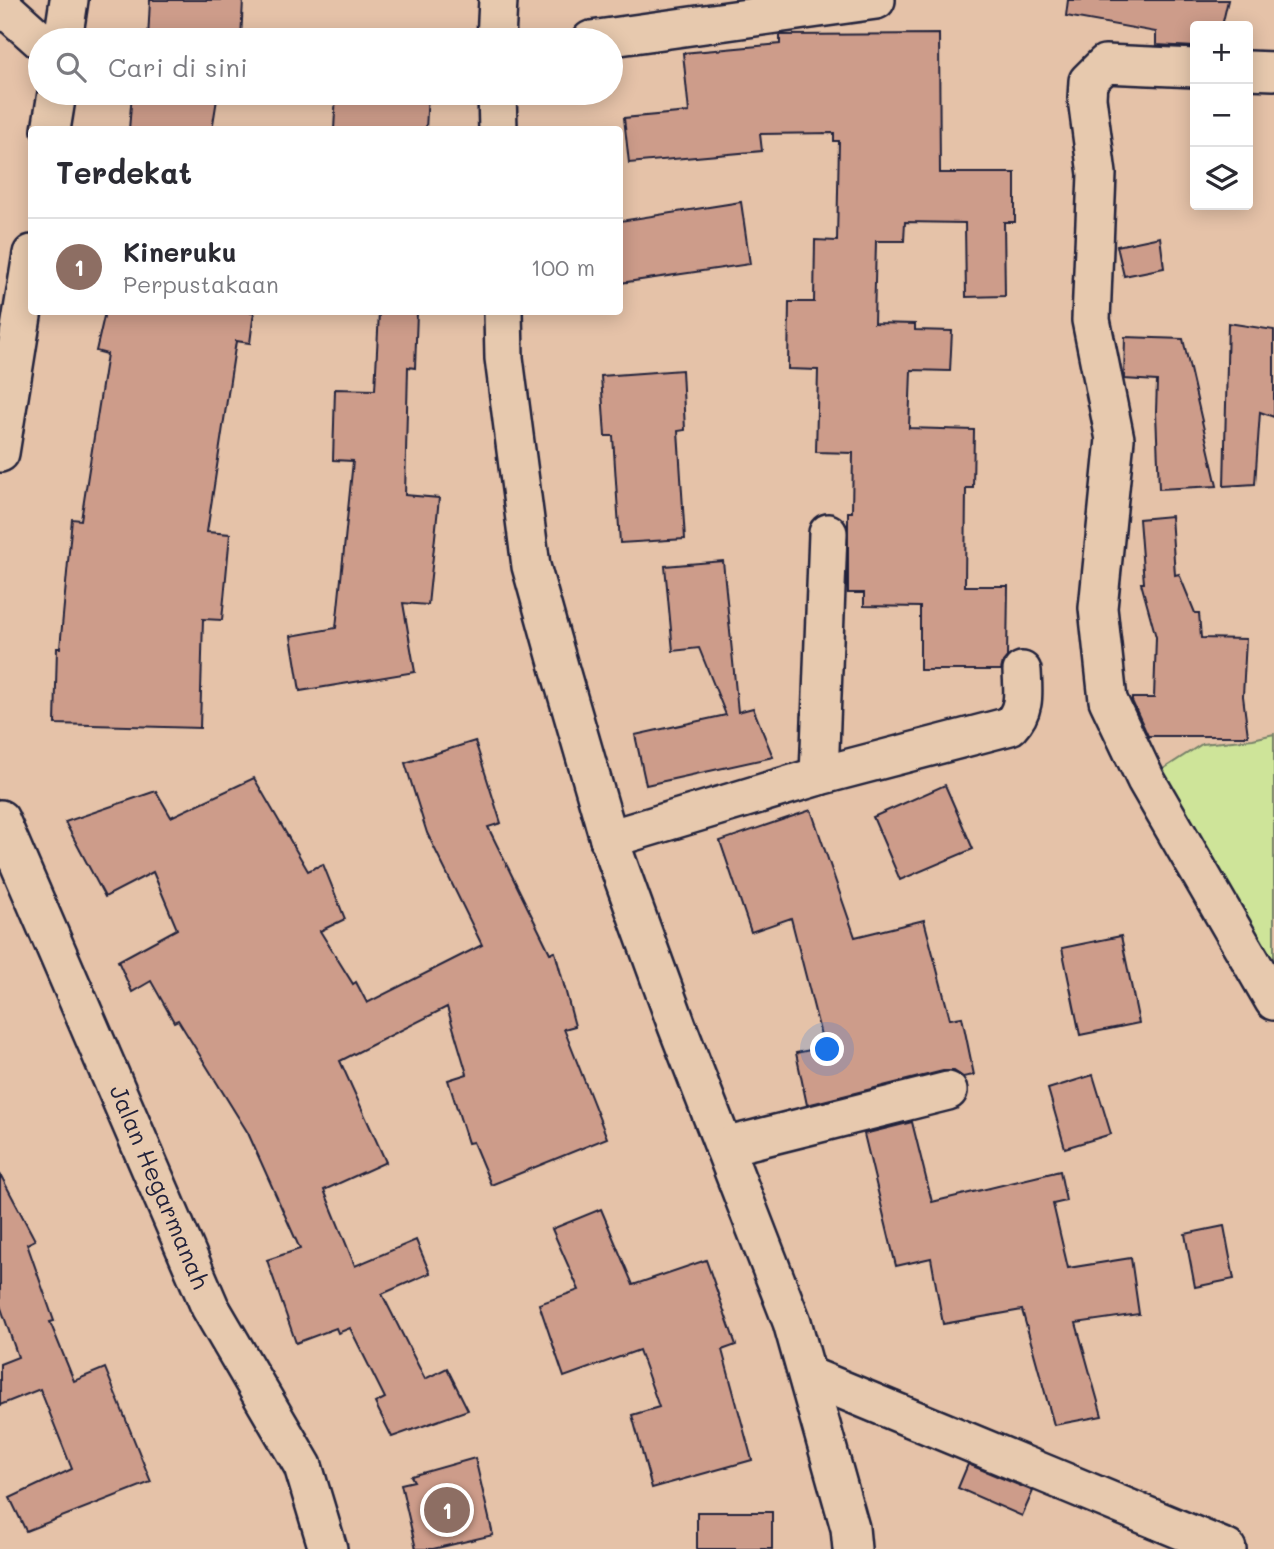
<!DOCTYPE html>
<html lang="id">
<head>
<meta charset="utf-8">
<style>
  :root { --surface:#fff; --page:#f2f2f3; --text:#2b2b33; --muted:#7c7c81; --line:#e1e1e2; --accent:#111827 }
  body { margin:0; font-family:Mali,sans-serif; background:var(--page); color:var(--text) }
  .controls { position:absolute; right:21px; top:21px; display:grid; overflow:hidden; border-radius:7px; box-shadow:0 4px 18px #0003 }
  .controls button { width:63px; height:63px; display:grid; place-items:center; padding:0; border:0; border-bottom:2px solid var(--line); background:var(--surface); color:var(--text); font:35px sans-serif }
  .you { position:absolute; left:828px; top:1050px; width:24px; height:24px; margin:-18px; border:5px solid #fff; border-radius:50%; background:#1a73e8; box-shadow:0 0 0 10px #1a73e833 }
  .badge { display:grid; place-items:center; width:46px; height:46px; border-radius:50%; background:var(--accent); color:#fff; font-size:23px; font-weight:700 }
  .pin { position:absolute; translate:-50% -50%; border:4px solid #fff; box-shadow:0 2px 7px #0006 }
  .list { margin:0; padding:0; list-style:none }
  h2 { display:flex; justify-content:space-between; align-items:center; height:91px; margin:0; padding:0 28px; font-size:30px }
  h2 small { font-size:23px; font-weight:400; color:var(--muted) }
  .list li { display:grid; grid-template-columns:46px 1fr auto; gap:21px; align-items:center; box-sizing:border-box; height:98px; padding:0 28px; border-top:2px solid var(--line) }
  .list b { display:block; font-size:26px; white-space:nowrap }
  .list p { margin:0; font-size:23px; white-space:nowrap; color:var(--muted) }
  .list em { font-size:23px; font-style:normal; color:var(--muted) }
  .icon { flex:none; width:38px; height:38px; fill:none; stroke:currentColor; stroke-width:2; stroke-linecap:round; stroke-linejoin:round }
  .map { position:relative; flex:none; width:1274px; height:1549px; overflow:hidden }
  .search { position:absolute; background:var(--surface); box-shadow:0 4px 18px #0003; left:28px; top:28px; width:595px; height:77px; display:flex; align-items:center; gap:18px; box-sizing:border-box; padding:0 24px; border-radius:38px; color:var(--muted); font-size:26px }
  .panel { position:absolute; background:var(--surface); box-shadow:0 4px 18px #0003; left:28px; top:126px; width:595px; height:189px; border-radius:7px }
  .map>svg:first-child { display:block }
  .green { fill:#cee499; stroke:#78836a; stroke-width:2 }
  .building { fill:#cd9c8a; stroke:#22223b; stroke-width:2 }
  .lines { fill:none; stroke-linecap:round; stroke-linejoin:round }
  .minor-casing { stroke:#22223b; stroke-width:42 }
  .minor { stroke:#e7c9ae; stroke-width:37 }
  .labels { text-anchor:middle; stroke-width:5; stroke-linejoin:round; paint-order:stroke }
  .street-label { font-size:24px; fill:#22223b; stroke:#e7c9ae }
</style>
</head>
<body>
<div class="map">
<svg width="1274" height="1549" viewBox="0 0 1274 1549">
  <rect width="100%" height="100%" fill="#e5c2a8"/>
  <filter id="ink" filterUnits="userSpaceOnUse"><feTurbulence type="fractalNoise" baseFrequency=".0143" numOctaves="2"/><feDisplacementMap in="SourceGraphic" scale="14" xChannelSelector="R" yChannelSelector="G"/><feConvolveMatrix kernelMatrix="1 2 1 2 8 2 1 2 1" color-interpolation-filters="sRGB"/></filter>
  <g filter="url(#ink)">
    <polygon class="green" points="1274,734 1274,994 1146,780 1202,744 1253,739"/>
    <g class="building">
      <polygon points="150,0 243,0 241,40 148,40"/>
      <polygon points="1068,0 1228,0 1222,26 1195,26 1195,47 1156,45 1156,32 1066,16"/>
      <polygon points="939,34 940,173 1015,173 1015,222 1004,222 1005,296 966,297 965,223 905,222 904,241 876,241 874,323 915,324 915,330 952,331 950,371 911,370 909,428 974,430 973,488 966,488 965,586 1008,586 1007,657 1003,662 1001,670 920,670 920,607 864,606 864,593 848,593 848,512 852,512 853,453 816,452 818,370 788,369 789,302 814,302 815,240 837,241 839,141 834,141 834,133 760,134 762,151 629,163 624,118 689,112 683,53 780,44 780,35"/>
      <polygon points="132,93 218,93 212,130 129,130"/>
      <polygon points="336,93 428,93 426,130 334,130"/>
      <polygon points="741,202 750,264 620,283 620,221"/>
      <polygon points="1160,237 1164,268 1124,276 1117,246"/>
      <polygon points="105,312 254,312 250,343 236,341 207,532 230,534 222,620 203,619 200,728 55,724 57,648 60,648 72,519 81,520 107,354 96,351"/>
      <polygon points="379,312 417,312 415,368 408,367 405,495 439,498 428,605 403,603 415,672 300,691 291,636 336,628 353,461 333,460 335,389 375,390"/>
      <polygon points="1228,323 1274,330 1274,417 1260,412 1255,484 1224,486"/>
      <polygon points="1125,337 1183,339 1217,486 1159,489 1156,412 1157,381 1124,379"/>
      <polygon points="682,370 685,430 678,431 685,539 620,543 613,436 605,436 601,376"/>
      <polygon points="1171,516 1175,575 1179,574 1195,613 1199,613 1201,638 1246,639 1243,696 1248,736 1148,736 1132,701 1132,698 1154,698 1156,637 1141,583 1144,583 1139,519"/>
      <polygon points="723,561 738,712 753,708 773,757 646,785 635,735 726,715 699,648 673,651 665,566"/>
      <polygon points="475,741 501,823 488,827 550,953 555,952 575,1026 564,1029 607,1138 491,1185 473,1142 468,1143 448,1080 467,1074 447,1007 340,1061 386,1162 324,1190 355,1266 416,1240 430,1273 382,1294 425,1379 447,1368 468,1410 392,1437 375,1403 385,1398 350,1328 338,1333 336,1328 296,1343 267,1260 300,1249 248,1133 178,1020 174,1022 151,981 132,992 118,961 177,929 153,872 105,897 65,822 156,791 171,817 254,778 308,871 323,864 345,919 320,931 353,984 356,982 367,1003 482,945 427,833 405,763"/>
      <polygon points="945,785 973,849 900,880 873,817"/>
      <polygon points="811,810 855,937 924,920 950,1019 962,1017 974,1075 963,1077 954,1071 943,1071 807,1105 796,1053 824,1047 791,918 751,932 720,841"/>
      <polygon points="1121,936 1139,1023 1080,1035 1062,948"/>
      <polygon points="1093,1075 1111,1134 1065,1148 1048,1089"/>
      <polygon points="912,1122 932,1202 1060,1171 1066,1201 1053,1204 1068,1268 1131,1258 1139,1314 1076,1323 1102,1416 1054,1425 1022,1310 943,1324 931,1258 896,1266 864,1134"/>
      <polygon points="0,1174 35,1240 27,1244 54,1321 50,1322 74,1381 105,1368 151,1482 26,1531 10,1498 72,1469 40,1389 0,1405 0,1364 18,1357 0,1305"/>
      <polygon points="601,1209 633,1285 706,1260 736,1345 722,1350 752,1460 652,1488 632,1415 659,1407 639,1350 564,1377 539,1304 579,1290 552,1229"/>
      <polygon points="1224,1226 1234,1279 1195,1287 1185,1234"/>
      <polygon points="475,1458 493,1535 433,1549 416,1549 401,1484 414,1481 411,1476"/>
      <polygon points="968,1464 1033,1491 1022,1516 958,1488"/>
      <rect x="697" y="1512" width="75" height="37"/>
    </g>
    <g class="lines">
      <defs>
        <g id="minor">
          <polyline points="0,4 40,40"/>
          <polyline points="63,40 69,0"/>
          <polyline points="496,40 498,0"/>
          <polyline points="591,40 876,0"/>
          <polyline points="1195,68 1105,64 1088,81 1087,98 1097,174 1091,320 1115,439 1098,608 1108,700 1146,780 1274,1001"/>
          <polyline points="1248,70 1274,71"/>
          <polyline points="497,93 498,130"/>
          <polyline points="51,130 57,93"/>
          <polyline points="503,312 504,358 531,566 560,670 609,839 677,1026 792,1322 850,1528 852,1549"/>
          <polyline points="0,453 32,254"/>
          <polyline points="819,776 828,533"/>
          <polyline points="0,819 210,1307 303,1466 328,1549"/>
          <path d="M609,839L819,776L1010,726C1026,709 1023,693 1022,671"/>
          <polyline points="724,1147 948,1091"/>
          <polyline points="809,1376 1227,1549"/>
        </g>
      </defs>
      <use href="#minor" class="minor-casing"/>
      <use href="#minor" class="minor"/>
    </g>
  </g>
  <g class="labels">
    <g class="street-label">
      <text transform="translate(159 1187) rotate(67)" y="8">Jalan Hegarmanah</text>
    </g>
  </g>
</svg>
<div class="controls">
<button>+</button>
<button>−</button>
<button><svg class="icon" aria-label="layers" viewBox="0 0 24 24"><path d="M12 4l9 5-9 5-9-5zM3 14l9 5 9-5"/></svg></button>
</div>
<div class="you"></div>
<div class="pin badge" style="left:447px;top:1510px;background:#8d6e63">1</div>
<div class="search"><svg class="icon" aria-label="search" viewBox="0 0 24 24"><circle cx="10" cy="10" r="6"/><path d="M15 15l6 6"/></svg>Cari di sini</div>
<section class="panel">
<h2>Terdekat<small></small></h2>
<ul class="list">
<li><span class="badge" style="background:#8d6e63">1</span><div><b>Kineruku</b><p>Perpustakaan</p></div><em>100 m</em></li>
</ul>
</section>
</div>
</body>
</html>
